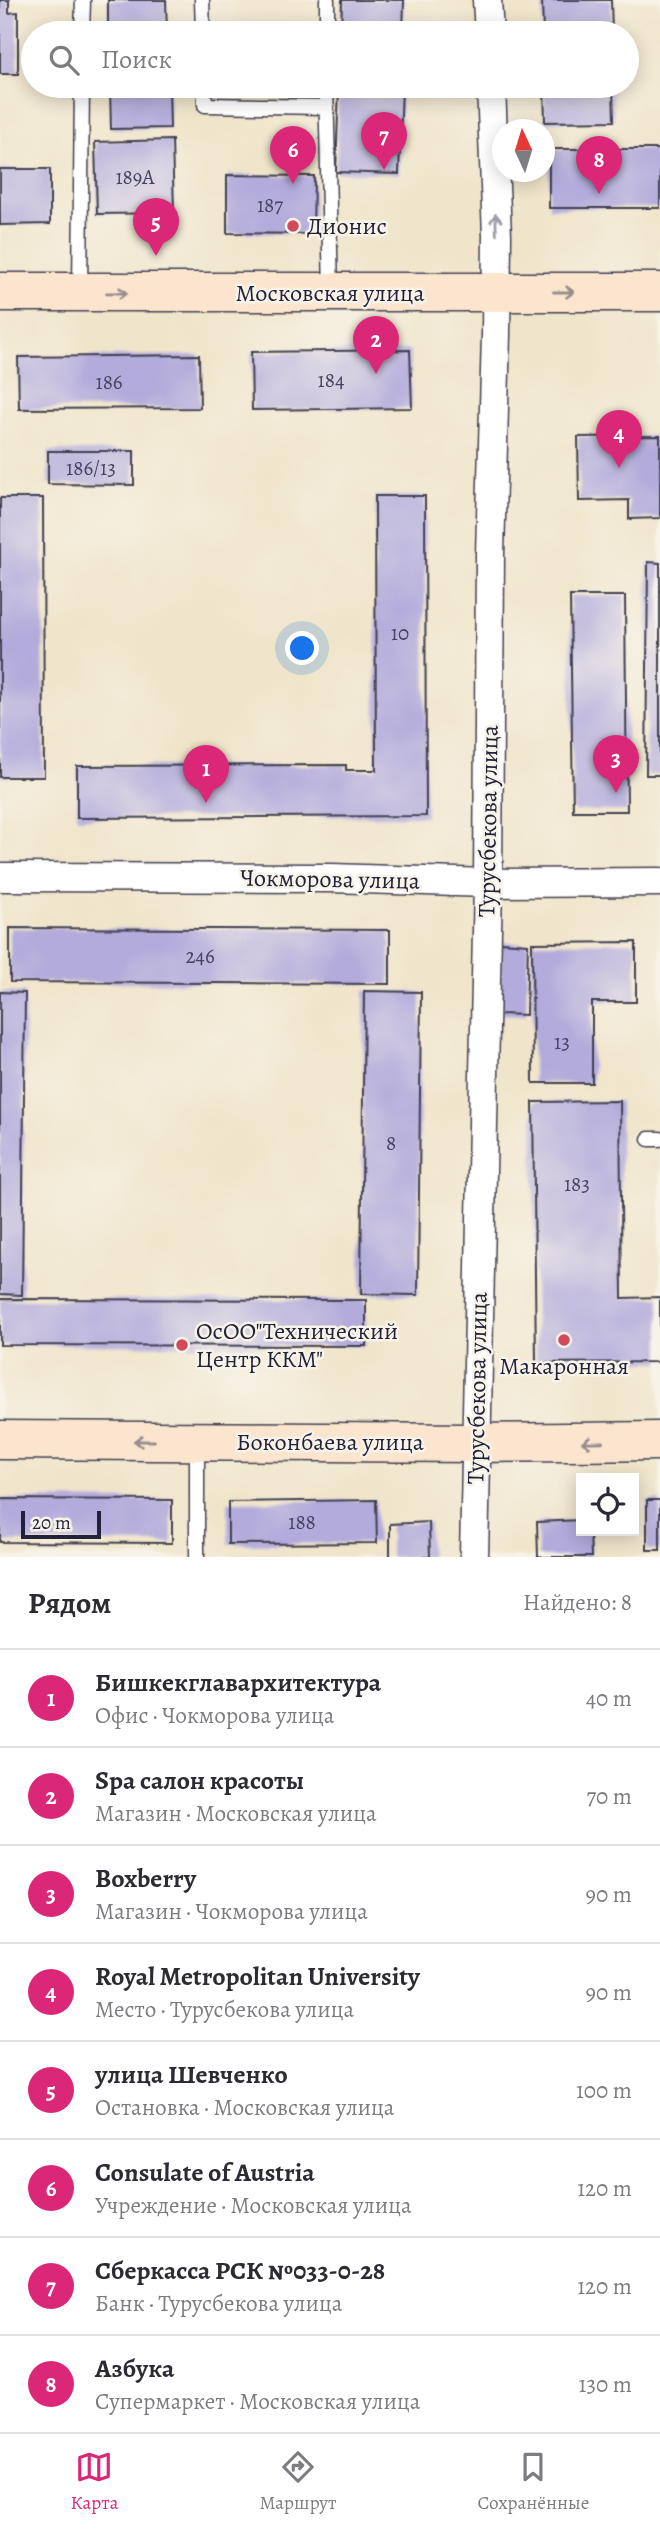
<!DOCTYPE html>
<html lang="ru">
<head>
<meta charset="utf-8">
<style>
  :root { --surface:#fff; --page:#f7f7f7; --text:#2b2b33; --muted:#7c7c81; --line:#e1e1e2; --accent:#db2777 }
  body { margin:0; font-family:Alegreya,serif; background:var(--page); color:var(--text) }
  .controls { position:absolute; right:21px; bottom:21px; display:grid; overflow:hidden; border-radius:0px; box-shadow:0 4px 18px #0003 }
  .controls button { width:63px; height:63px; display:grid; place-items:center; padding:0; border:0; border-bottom:2px solid var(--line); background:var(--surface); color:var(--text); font:35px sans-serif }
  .compass { position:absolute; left:492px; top:119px; width:63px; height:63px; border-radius:50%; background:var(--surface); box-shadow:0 4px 18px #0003; rotate:356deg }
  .scale { position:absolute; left:21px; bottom:18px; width:80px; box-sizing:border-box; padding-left:7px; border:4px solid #22223b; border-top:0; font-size:19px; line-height:24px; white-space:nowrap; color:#22223b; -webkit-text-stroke:5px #f7f3e8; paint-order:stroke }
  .you { position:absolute; left:303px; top:649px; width:24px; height:24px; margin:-18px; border:5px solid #fff; border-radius:50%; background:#1a73e8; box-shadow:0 0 0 10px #1a73e833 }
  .badge { display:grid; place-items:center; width:46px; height:46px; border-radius:50%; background:var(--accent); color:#fff; font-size:23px; font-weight:700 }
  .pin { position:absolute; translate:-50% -58px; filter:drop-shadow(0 2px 4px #0008) }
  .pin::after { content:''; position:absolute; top:37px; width:24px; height:21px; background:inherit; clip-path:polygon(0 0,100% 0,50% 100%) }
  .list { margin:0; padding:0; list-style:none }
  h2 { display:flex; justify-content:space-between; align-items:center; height:91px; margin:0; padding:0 28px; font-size:30px }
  h2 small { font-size:23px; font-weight:400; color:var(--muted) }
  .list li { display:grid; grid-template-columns:46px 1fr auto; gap:21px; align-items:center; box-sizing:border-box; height:98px; padding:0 28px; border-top:2px solid var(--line) }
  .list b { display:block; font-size:26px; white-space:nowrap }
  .list p { margin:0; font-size:23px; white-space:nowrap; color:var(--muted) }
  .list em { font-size:23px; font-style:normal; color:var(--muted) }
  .icon { flex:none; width:38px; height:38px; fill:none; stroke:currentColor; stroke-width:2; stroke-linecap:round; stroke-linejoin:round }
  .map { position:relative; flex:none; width:660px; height:1557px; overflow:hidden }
  .search { position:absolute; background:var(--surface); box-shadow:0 4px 18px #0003; left:21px; right:21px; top:21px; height:77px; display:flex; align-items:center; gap:18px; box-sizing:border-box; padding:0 24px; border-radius:38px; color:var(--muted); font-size:26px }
  .sheet { height:875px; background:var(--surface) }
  nav { display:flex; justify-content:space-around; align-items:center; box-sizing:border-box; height:98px; border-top:2px solid var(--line); background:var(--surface); font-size:19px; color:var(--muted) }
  nav a { display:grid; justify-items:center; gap:4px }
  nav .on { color:var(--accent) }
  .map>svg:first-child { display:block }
  .building { fill:#b2abdc }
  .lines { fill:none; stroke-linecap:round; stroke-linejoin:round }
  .service-casing { stroke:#413f50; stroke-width:17 }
  .minor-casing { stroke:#413f50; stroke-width:31 }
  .secondary-casing { stroke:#413f50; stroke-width:41 }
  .service { stroke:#fff; stroke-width:14 }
  .minor { stroke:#fff; stroke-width:28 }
  .secondary { stroke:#fbe5cf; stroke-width:38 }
  .oneway { stroke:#9c9ca7 }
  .oneway2 { stroke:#998d8c }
  .poi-dot { fill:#d1495b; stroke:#f7f3e8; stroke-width:2.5 }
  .labels { text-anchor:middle; stroke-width:5; stroke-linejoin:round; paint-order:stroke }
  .number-label { font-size:21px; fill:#464463 }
  .poi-label { font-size:24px; fill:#22223b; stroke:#f7f3e8; text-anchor:start }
  .street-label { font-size:24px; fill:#22223b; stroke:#f7f3e8 }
</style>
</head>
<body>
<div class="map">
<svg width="660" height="1557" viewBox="0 0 660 1557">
  <rect width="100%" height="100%" fill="#f7f3e8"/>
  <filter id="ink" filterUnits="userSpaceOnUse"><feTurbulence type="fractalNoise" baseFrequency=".0143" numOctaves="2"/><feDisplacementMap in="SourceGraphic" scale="14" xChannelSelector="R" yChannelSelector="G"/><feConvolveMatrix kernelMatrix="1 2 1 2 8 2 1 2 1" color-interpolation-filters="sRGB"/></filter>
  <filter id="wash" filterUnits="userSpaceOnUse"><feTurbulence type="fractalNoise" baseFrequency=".00686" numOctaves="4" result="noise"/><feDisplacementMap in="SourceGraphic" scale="28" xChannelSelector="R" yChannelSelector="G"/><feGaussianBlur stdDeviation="1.57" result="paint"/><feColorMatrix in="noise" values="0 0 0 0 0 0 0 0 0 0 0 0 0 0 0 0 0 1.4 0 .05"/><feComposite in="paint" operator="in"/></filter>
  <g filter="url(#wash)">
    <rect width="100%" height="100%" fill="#f0e5ca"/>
    <g id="blocks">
      <g class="building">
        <polygon points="0,0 9,0 9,13 18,12 18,74 0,74"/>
        <polygon points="108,0 166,0 167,33 108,33"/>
        <polygon points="342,0 404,0 403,33 341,33"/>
        <polygon points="542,0 611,0 612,33 543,33"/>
        <polygon points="110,86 169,86 170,128 111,129"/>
        <polygon points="339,86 402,86 399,174 336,172"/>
        <polygon points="544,86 613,86 614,121 545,122"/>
        <polygon points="172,140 174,213 97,214 95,142"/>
        <rect x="549" y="149" width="111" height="59"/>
        <polygon points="0,169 50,169 50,224 0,225"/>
        <polygon points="227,175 314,176 313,234 227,233"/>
        <polygon points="410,350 412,408 252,410 251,352"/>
        <polygon points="199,355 200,408 19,409 18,357"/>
        <polygon points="660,436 660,518 629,519 629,500 579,501 578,437"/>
        <polygon points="48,451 134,451 134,485 48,484"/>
        <polygon points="375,496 425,496 426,816 77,818 77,766 346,765 346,770 376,770"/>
        <polygon points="0,498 43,498 44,777 0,777"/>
        <polygon points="648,562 660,563 660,775 646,775"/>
        <polygon points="570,596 625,596 627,811 573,811"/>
        <polygon points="10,928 390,930 390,984 10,982"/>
        <polygon points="501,942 528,944 526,1015 498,1014"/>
        <polygon points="636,942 636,1002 592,1002 592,1083 533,1083 532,943"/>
        <polygon points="364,991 421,992 418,1295 361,1294"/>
        <polygon points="0,992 25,993 22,1295 0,1294"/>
        <polygon points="620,1101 622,1298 660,1297 660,1362 536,1363 533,1102"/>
        <polygon points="0,1299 366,1300 366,1346 0,1345"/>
        <polygon points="0,1499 172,1500 172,1543 0,1542"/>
        <polygon points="376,1500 377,1543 228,1544 228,1502"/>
        <rect x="647" y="1500" width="13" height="50"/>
        <polygon points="581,1520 581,1531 590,1531 591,1557 538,1557 537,1522"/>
        <polygon points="429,1522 430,1557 390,1557 390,1524"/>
      </g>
    </g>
  </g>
  <g filter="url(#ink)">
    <use href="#blocks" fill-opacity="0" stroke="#413f50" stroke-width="2"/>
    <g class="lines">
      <defs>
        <g id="service">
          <polyline points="202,0 203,33"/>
          <polyline points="82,33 83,0"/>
          <polyline points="327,33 327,0"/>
          <polyline points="204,86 205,105 326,107"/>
          <polyline points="326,86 331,291"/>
          <polyline points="80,291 82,86"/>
          <polyline points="649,1139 660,1139"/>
          <polyline points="197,1557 197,1443"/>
        </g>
        <g id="minor">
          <polyline points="487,0 489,33"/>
          <polyline points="0,877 331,878 488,883 660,882"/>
          <polyline points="474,1557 488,883 490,555 496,334 497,236 491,86"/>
        </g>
        <g id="secondary">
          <polyline points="0,292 660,292"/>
          <polyline points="0,1440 476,1443 660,1441"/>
        </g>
      </defs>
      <use href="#service" class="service-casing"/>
      <use href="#minor" class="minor-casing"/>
      <use href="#secondary" class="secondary-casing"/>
      <use href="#service" class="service"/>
      <use href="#minor" class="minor"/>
      <use href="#secondary" class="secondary"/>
    </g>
    <defs><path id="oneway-shaft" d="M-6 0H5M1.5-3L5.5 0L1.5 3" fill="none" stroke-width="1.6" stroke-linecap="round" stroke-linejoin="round" transform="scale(1.75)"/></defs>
    <use class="oneway" href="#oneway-shaft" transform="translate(496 224) rotate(-92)"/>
    <g class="oneway2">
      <use href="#oneway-shaft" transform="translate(564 292)"/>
      <use href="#oneway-shaft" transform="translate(117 293)"/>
      <use href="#oneway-shaft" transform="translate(144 1441) rotate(-180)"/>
      <use href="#oneway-shaft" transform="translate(592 1442) rotate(179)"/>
    </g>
  </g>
  <g class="poi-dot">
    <circle cx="293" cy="226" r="7"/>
    <circle cx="564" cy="1340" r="7"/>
    <circle cx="182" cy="1345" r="7"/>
  </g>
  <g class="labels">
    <g class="number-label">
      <text x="135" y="184">189А</text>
      <text x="270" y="212">187</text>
      <text x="331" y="387">184</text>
      <text x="109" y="389">186</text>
      <text x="91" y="475">186/13</text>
      <text x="400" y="640">10</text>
      <text x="200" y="963">246</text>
      <text x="562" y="1049">13</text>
      <text x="391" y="1150">8</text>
      <text x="577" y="1191">183</text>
      <text x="302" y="1529">188</text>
    </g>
    <g class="poi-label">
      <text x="307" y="234">Дионис</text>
      <text x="196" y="1339">ОсОО"Технический<tspan x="196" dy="28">Центр ККМ"</tspan></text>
      <text x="564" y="1374" text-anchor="middle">Макаронная</text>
    </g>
    <g class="street-label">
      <text x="330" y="301">Московская улица</text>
      <text transform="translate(488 821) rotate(-89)" y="8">Турусбекова улица</text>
      <text transform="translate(330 879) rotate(1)" y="8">Чокморова улица</text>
      <text transform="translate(477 1388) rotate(-89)" y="8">Турусбекова улица</text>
      <text x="330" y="1450">Боконбаева улица</text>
    </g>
  </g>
</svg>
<div class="controls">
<button><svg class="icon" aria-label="locate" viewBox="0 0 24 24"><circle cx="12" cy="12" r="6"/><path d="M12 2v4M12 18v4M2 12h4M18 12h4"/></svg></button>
</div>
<svg class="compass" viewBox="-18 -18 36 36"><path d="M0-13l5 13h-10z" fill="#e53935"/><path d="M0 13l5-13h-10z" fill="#7c7c81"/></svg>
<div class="scale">20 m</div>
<div class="you"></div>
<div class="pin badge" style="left:206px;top:803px">1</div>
<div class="pin badge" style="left:376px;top:374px">2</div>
<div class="pin badge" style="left:616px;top:793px">3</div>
<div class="pin badge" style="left:619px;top:468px">4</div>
<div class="pin badge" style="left:156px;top:256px">5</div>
<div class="pin badge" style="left:293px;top:184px">6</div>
<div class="pin badge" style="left:384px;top:170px">7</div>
<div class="pin badge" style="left:599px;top:194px">8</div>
<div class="search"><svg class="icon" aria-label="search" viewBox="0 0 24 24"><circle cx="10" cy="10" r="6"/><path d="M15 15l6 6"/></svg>Поиск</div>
</div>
<section class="sheet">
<h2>Рядом<small>Найдено: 8</small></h2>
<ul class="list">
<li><span class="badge">1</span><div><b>Бишкекглавархитектура</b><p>Офис · Чокморова улица</p></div><em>40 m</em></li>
<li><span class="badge">2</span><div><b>Spa салон красоты</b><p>Магазин · Московская улица</p></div><em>70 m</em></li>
<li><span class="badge">3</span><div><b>Boxberry</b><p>Магазин · Чокморова улица</p></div><em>90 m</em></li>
<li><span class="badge">4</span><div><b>Royal Metropolitan University</b><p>Место · Турусбекова улица</p></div><em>90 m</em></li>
<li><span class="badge">5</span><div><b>улица Шевченко</b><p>Остановка · Московская улица</p></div><em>100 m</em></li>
<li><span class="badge">6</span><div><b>Consulate of Austria</b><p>Учреждение · Московская улица</p></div><em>120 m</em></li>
<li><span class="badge">7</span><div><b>Сберкасса РСК №033-0-28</b><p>Банк · Турусбекова улица</p></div><em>120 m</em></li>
<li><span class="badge">8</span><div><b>Азбука</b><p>Супермаркет · Московская улица</p></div><em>130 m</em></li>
</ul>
</section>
<nav>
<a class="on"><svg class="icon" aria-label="map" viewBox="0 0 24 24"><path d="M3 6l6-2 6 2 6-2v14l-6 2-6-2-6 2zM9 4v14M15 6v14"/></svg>Карта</a>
<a><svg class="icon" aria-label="directions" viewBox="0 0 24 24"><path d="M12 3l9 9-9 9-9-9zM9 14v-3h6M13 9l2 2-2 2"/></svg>Маршрут</a>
<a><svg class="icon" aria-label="saved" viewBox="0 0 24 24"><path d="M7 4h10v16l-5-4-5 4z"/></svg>Сохранённые</a>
</nav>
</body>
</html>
